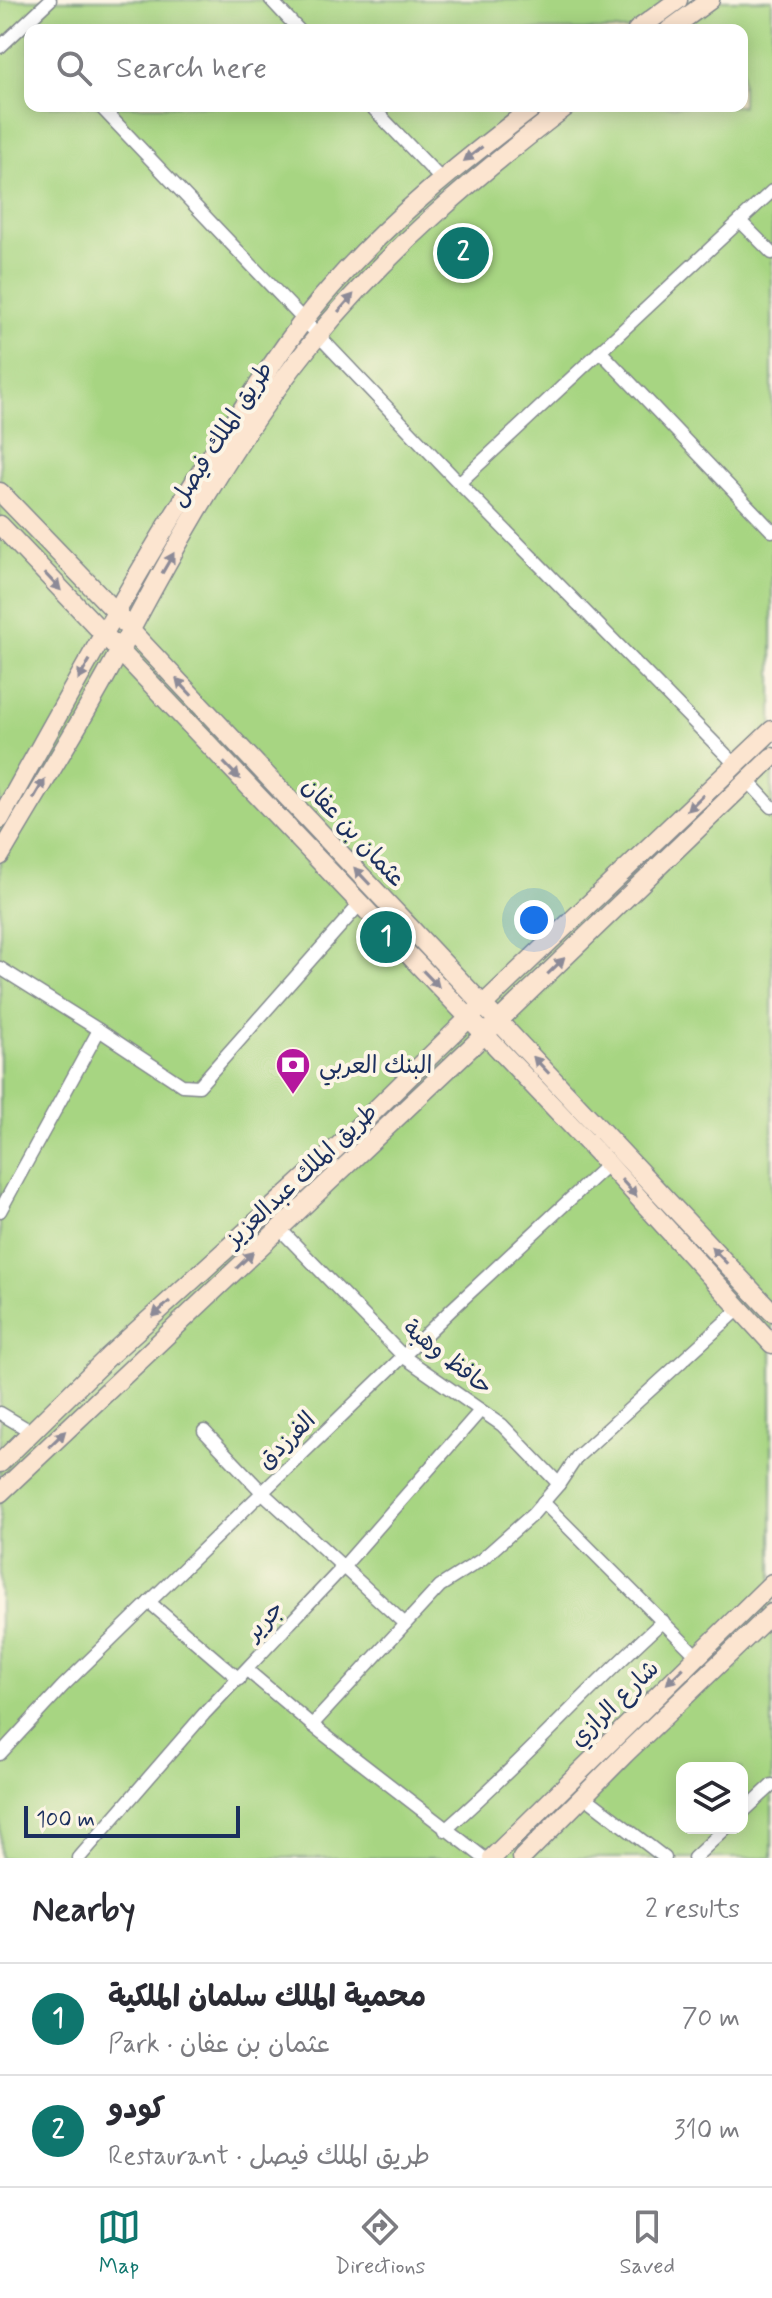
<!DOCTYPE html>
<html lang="en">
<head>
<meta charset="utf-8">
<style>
  :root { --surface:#fff; --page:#f2f2f3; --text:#2b2b33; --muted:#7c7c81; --line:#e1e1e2; --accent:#0f766e }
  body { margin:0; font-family:Mynerve,"Playpen Sans Arabic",sans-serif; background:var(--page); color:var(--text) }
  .controls { position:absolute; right:24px; bottom:24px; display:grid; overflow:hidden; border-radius:16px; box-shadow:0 4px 20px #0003 }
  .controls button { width:72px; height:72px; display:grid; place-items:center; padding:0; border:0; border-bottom:2px solid var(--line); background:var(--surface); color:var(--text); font:40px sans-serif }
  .scale { position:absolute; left:24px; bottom:20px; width:216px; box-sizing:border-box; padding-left:8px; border:4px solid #1b2f5e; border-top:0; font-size:22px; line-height:28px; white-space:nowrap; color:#1b2f5e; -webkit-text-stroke:6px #fcf5e5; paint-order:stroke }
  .you { position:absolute; left:534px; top:920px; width:28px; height:28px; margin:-20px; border:6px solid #fff; border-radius:50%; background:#1a73e8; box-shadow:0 0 0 12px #1a73e833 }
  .badge { display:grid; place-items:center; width:52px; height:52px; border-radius:50%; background:var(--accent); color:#fff; font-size:26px; font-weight:700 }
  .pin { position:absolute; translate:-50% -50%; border:4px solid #fff; box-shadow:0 2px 8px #0006 }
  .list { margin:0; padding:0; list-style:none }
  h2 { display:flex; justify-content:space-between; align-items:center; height:104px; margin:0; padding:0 32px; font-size:34px }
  h2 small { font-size:26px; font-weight:400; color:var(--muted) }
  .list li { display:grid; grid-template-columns:52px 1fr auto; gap:24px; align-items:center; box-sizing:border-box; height:112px; padding:0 32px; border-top:2px solid var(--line) }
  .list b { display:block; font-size:30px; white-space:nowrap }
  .list p { margin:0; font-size:26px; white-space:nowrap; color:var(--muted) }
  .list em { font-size:26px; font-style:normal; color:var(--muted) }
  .icon { flex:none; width:44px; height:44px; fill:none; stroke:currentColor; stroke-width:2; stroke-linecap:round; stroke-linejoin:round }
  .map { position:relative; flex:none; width:772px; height:1858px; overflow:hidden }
  .search { position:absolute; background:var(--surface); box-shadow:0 4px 20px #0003; left:24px; right:24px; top:24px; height:88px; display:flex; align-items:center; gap:20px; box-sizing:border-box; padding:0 28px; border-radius:16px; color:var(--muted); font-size:30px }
  .sheet { height:328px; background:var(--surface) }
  nav { display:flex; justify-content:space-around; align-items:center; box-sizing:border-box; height:112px; border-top:2px solid var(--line); background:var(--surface); font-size:22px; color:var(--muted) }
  nav a { display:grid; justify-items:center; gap:4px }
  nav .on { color:var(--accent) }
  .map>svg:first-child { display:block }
  .green { fill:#a7d582; stroke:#618270; stroke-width:2; fill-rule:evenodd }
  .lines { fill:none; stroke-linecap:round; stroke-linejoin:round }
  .street-casing { stroke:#82888d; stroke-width:15 }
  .secondary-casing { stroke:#82888d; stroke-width:21 }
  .street { stroke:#fff; stroke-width:12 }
  .secondary { stroke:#fce5d0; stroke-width:18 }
  .oneway { fill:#8c8a97 }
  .labels { text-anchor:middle; stroke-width:8; stroke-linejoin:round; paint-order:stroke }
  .street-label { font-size:24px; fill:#1b2f5e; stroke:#fcf5e5 }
  .poi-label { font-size:24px; fill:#1b2f5e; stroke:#fcf5e5; text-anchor:start }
</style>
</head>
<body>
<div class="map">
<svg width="772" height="1858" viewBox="0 0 772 1858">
  <rect width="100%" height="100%" fill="#fcf5e5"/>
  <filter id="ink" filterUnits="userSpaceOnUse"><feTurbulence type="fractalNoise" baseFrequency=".0125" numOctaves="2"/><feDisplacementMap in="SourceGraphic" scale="16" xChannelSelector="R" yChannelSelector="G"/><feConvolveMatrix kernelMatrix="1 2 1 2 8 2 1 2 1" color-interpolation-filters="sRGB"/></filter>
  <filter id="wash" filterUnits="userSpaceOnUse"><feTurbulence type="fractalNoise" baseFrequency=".006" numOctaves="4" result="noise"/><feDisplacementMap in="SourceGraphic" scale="32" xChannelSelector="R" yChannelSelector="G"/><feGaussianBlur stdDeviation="1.8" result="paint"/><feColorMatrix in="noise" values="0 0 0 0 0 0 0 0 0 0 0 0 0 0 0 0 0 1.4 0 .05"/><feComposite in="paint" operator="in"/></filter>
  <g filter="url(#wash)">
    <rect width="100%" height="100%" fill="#eae0bc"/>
    <path class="green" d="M0,0H772V1858H0ZM30,30H742V106H30ZM682,1768H742V1828H682Z"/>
  </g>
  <g filter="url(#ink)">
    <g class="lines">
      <defs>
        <g id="street">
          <polyline points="271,0 299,30"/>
          <polyline points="0,47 50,0"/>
          <polyline points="100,106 459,483 735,764"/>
          <polyline points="371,106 441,179"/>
          <polyline points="740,221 772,253"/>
          <polyline points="600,351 772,531"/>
          <polyline points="459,483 772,191"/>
          <polyline points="748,781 772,807"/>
          <polyline points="0,968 99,1030 0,1211"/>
          <polyline points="99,1030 182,1085 199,1086 360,904"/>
          <polyline points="279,1228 404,1357 502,1425 559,1484"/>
          <polyline points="0,1413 32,1432"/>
          <polyline points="204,1431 263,1493 405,1624"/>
          <polyline points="543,1502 697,1656"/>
          <polyline points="149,1602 239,1679"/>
          <polyline points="247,1670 312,1725 484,1858"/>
          <polyline points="312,1725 440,1586 481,1560 533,1514 559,1484 577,1457 739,1309"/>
          <polyline points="0,1754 63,1686 180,1572 451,1310 608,1164"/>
          <polyline points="584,1796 665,1858"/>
          <polyline points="742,1813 772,1785"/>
          <path d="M445,1830C521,1764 588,1688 663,1621"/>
          <polyline points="79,1858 204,1714 344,1566 480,1411"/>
          <polyline points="694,1858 726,1828"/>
        </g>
        <g id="secondary">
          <polyline points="637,30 678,0"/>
          <polyline points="669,30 710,0"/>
          <polyline points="0,492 116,612 130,630 772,1312"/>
          <polyline points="0,525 608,1164 772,1344"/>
          <path d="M0,819C78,680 153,539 243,408C271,366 298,324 332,286C392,217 463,161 535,106"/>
          <path d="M0,856C39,789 82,722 119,652C175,546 235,438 311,344C385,253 474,177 567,106"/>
          <polyline points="0,1463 109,1356 319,1165 469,1018 772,730"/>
          <polyline points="0,1493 484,1035 772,757"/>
          <polyline points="492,1858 772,1583"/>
          <polyline points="522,1858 625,1754 772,1613"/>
        </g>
      </defs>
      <use href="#street" class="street-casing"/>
      <use href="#secondary" class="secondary-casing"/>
      <use href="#street" class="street"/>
      <use href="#secondary" class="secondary"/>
    </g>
    <defs><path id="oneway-solid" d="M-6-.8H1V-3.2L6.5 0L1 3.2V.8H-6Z" transform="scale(2)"/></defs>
    <g class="oneway">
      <use href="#oneway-solid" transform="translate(473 154) rotate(142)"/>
      <use href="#oneway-solid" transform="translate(346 303) rotate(-49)"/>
      <use href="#oneway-solid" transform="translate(168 563) rotate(-60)"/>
      <use href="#oneway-solid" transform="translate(53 582) rotate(47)"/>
      <use href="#oneway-solid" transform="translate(84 670) rotate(120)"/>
      <use href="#oneway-solid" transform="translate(184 687) rotate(-133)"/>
      <use href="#oneway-solid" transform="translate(232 771) rotate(46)"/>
      <use href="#oneway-solid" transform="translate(39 789) rotate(-60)"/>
      <use href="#oneway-solid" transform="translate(695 803) rotate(136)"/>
      <use href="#oneway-solid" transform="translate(362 876) rotate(-133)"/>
      <use href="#oneway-solid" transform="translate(556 966) rotate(-44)"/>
      <use href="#oneway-solid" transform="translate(431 979) rotate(46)"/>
      <use href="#oneway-solid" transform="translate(541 1065) rotate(-133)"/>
      <use href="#oneway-solid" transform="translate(629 1188) rotate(48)"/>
      <use href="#oneway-solid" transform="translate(719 1255) rotate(-133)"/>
      <use href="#oneway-solid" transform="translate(245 1260) rotate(-44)"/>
      <use href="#oneway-solid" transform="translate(161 1309) rotate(138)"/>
      <use href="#oneway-solid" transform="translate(57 1439) rotate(-44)"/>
      <use href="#oneway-solid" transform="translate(675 1676) rotate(136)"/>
    </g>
  </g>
  <defs>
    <symbol id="bank-pin" viewBox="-11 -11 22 30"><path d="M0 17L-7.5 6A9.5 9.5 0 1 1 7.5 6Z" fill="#b5179e" stroke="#fcf5e5"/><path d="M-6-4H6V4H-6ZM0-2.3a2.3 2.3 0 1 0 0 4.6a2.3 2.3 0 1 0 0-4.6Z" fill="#fff"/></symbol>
  </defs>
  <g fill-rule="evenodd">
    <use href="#bank-pin" x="273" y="1045" width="40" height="54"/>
  </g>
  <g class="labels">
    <g class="street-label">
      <text transform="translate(221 434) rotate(-57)" y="8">طريق الملك فيصل</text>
      <text transform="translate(354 832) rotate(47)" y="8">عثمان بن عفان</text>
      <text transform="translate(301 1175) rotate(-43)" y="8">طريق الملك عبدالعزيز</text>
      <text transform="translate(448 1357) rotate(38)" y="8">حافظ وهبة</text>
      <text transform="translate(286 1440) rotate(-44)" y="8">الفرزدق</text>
      <text transform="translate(264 1620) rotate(-47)" y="8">جرير</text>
      <text transform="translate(614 1703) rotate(-44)" y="8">شارع الرازي</text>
    </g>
    <g class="poi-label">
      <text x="319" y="1073">البنك العربي</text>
    </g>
  </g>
</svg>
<div class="controls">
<button><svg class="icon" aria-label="layers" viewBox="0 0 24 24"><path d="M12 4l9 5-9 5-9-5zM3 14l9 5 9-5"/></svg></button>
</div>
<div class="scale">100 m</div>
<div class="you"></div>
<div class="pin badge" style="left:386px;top:937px">1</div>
<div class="pin badge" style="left:463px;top:253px">2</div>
<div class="search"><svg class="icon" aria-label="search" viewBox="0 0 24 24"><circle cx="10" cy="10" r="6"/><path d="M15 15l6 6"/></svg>Search here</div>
</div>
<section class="sheet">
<h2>Nearby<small>2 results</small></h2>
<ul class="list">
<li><span class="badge">1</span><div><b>محمية الملك سلمان الملكية</b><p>Park · عثمان بن عفان</p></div><em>70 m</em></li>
<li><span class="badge">2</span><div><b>كودو</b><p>Restaurant · طريق الملك فيصل</p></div><em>310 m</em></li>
</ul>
</section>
<nav>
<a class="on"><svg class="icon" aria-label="map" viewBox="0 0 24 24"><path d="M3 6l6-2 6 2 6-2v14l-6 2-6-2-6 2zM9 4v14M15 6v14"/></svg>Map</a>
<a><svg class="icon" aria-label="directions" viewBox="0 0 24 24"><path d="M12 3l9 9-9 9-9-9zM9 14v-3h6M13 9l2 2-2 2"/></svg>Directions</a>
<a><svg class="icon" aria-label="saved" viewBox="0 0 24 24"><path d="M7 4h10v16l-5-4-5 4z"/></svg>Saved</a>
</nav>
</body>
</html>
